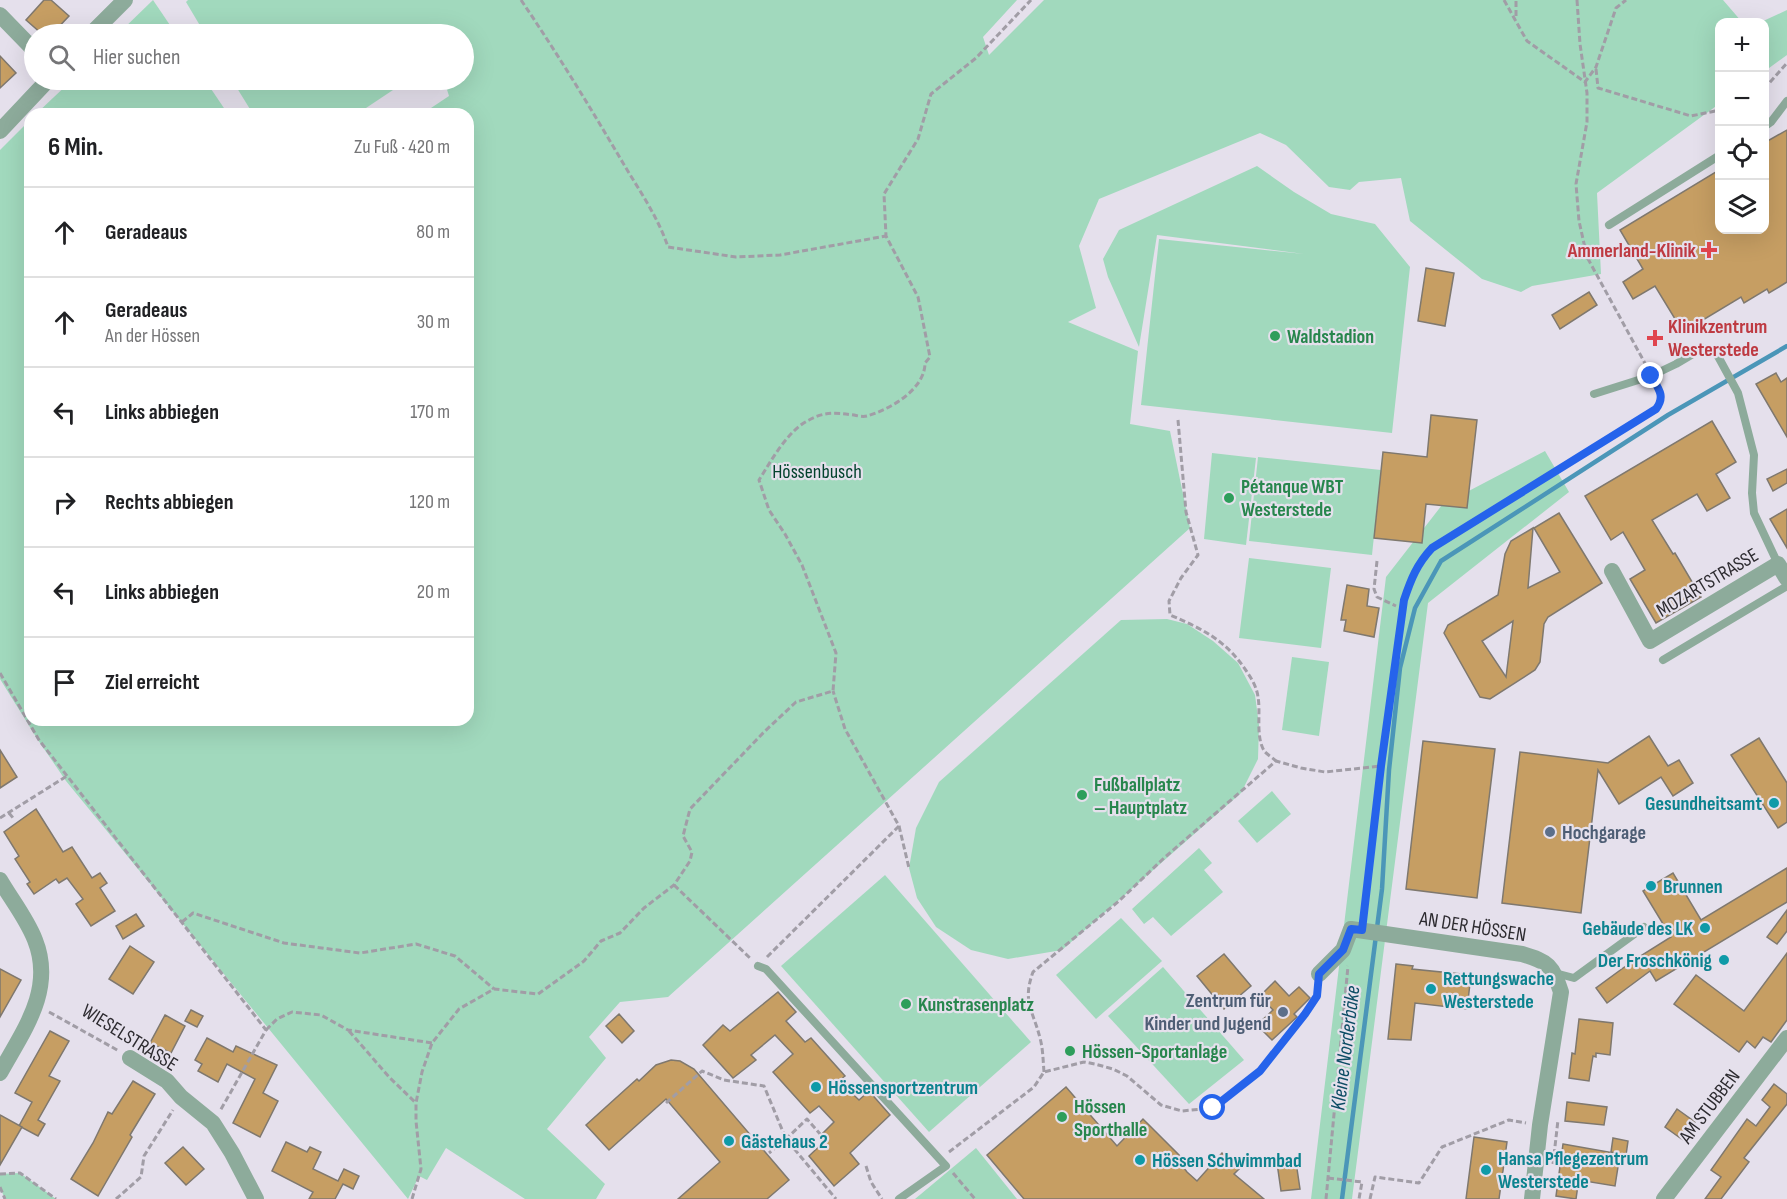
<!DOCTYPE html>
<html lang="de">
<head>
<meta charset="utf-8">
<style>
  :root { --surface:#fff; --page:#f6f6f6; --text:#202124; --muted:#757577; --line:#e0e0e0 }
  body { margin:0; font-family:"Sofia Sans Condensed",sans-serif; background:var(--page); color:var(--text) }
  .controls { position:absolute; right:18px; top:18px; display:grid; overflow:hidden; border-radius:12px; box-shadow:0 6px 24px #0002 }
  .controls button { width:54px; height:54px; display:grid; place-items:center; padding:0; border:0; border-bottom:2px solid var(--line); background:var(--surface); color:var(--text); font:30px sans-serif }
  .stop { position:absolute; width:18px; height:18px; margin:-14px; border:4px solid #2563eb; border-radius:50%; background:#fff }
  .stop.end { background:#2563eb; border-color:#fff; box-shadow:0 2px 6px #0008 }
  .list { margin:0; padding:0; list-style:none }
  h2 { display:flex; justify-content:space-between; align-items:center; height:78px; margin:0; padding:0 24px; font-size:26px }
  h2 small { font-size:20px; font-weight:400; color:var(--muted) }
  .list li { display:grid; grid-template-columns:39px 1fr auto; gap:18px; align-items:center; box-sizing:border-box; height:90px; padding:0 24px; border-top:2px solid var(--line) }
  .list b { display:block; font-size:22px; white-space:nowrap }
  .list p { margin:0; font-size:20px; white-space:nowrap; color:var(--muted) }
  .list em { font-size:20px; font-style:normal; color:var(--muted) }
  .icon { flex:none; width:33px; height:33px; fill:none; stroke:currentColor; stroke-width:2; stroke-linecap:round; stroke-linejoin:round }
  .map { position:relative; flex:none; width:1787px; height:1199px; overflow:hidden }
  .search { position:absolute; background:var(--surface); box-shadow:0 6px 24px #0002; left:24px; top:24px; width:450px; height:66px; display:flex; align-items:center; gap:15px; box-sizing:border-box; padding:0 21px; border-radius:33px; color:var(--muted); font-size:22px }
  .panel { position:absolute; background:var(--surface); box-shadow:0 6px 24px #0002; left:24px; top:108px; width:450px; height:618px; border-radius:18px }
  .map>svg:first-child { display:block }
  .green { fill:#a1d9bd }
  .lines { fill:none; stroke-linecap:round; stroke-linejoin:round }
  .stream { stroke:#4b96b8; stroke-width:4.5 }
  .building { fill:#c69e63; stroke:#7f786e; stroke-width:1.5; fill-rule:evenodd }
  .path { stroke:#a19da6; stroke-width:3; stroke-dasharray:6 3; stroke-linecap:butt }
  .service { stroke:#8dab9b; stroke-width:8 }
  .minor { stroke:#8dab9b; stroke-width:16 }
  .route { stroke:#2563eb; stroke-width:8 }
  .health-dot { fill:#e0444e; stroke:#e5e0ec; stroke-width:2 }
  .leisure-dot { fill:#2e9e5b; stroke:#e5e0ec; stroke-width:2 }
  .culture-dot { fill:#0f9aa8; stroke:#e5e0ec; stroke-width:2 }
  .service-dot { fill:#5c6f8a; stroke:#e5e0ec; stroke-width:2 }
  .labels { text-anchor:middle; stroke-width:4.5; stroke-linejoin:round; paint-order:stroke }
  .health-label { font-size:20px; font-weight:bold; fill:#be3a42; stroke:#e5e0ec; text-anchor:end }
  .leisure-label { font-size:20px; font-weight:bold; fill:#27864d; stroke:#e5e0ec; text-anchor:start }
  .park-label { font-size:20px; fill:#02432d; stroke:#e5e0ec }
  .street-label { font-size:20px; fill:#2d2b30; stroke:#e5e0ec }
  .culture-label { font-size:20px; font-weight:bold; fill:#0d838f; stroke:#e5e0ec; text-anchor:start }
  .service-label { font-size:20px; font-weight:bold; fill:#4e5e75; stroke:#e5e0ec; text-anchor:start }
  .water-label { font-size:21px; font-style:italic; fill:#0c4c64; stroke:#e5e0ec }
</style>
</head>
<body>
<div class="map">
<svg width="1787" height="1199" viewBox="0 0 1787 1199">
  <rect width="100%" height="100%" fill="#e5e0ec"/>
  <g class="green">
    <polygon points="153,0 176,34 118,34"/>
    <polygon points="188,0 1017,0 983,37 989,55 1044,0 1723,0 1742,22 1720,22 1719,104 1597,193 1601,274 1532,286 1521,292 1482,279 1410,221 1401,178 1359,182 1350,190 1329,187 1286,145 1260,133 1099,199 1079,246 1096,308 1068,322 1138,351 1130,424 1170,431 1190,528 668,997 620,1002 589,1037 606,1058 547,1129 605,1184 596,1199 525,1199 446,1148 427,1180 419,1176 408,1199 66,781 38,740 0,679 0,150 30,120 30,720 468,720 468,114 422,114 449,96 444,80 464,80 464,34 205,34 186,2"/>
    <polygon points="1787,10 1787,55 1765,71 1764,22 1761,22"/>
    <polygon points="72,80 205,80 228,114 36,114"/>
    <polygon points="232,80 408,80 357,114 253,114"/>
    <polygon points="1257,166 1294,192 1331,214 1375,224 1410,267 1392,433 1141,405 1159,239 1304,254 1157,235 1139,347 1108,277 1103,259 1119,230"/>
    <polygon points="1545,451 1569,492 1428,603 1352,1199 1311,1199 1386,577 1442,505"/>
    <polygon points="1212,453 1256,458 1246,545 1204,539"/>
    <polygon points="1258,457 1381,470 1372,555 1249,541"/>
    <polygon points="1249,558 1331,568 1321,648 1239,638"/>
    <polygon points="1167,619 1187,624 1213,641 1238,663 1255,695 1259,725 1258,759 1241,793 1062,950 1008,959 971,950 936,927 917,898 909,868 916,828 939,782 1121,620"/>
    <polygon points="1292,657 1329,662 1319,736 1282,730"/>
    <polygon points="1272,791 1291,814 1257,843 1238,821"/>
    <polygon points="1199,848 1212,863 1204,870 1223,892 1171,936 1153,917 1144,924 1132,909"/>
    <polygon points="885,875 1031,1042 929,1132 781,966"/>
    <polygon points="1121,918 1162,961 1096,1019 1056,975"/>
    <polygon points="1163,967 1244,1060 1189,1104 1108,1016"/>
    <polygon points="976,1148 1017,1199 915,1199"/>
    <polygon points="20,1173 56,1199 5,1199 0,1187 0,1174"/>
  </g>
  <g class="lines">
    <polyline class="stream" points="1342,1199 1382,889 1389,770 1400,668 1415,608 1441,561 1668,415 1787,346"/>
  </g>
  <g class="building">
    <polygon points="44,0 51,0 69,16 52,34 42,34 26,20"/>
    <polygon points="0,56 16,73 0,88"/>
    <polygon points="1787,130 1787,282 1769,293 1767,289 1744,303 1741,297 1683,332 1655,286 1633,299 1623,282 1643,269 1620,230 1719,170 1719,230 1764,230 1764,143"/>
    <polygon points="1426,268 1454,273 1445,326 1418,321"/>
    <polygon points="1589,292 1597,305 1560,329 1552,315"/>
    <polygon points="1776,373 1781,382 1787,378 1787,437 1756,384"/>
    <polygon points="1431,415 1477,420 1467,508 1426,504 1422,543 1374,538 1383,452 1427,457"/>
    <polygon points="1712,421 1736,462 1716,474 1730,498 1707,511 1697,494 1652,520 1673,554 1675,553 1701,597 1656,623 1630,579 1645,570 1623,532 1611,540 1585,496"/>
    <polygon points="1787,469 1787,483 1773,491 1767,479"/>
    <polygon points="1787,509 1787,548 1770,519"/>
    <path d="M1559,513L1602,583L1548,617L1544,624L1540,662L1535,670L1490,699L1480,697L1444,633L1448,625L1498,595L1505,554L1511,541L1533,528L1528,588L1560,572L1534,528ZM1513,621L1506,677L1482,641Z"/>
    <polygon points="1347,585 1369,589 1367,606 1379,608 1374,637 1344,631 1346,620 1341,620"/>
    <polygon points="1649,736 1668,766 1679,760 1693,783 1673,796 1661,777 1619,804 1598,770 1581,913 1502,903 1520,752 1608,763"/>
    <polygon points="1759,738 1787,783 1787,822 1778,828 1731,755"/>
    <polygon points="1423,741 1495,749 1477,898 1406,889"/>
    <polygon points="0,750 17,777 0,788"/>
    <polygon points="36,809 63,852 72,847 92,878 100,873 107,883 100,888 115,911 91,926 76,904 83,899 67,878 59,883 56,879 34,894 27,884 30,882 15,859 19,856 4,832"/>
    <polygon points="1787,868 1787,902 1656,981 1650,971 1607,1003 1596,988 1634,960 1671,937 1643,891 1673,873 1701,920"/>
    <polygon points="1787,910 1787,931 1777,944 1767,937"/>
    <polygon points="136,914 144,926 123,939 116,926"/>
    <polygon points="130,946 154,962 133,994 109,979"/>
    <polygon points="1787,953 1787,1020 1771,1042 1763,1037 1755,1048 1747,1041 1739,1052 1674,1004 1696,975 1744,1011"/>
    <polygon points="1224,954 1251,986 1224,1009 1197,976"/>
    <polygon points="1396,964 1413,966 1412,969 1471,975 1467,1009 1415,1003 1411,1040 1388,1039"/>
    <polygon points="0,969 21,980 0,1017"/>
    <polygon points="1275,981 1289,996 1299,987 1310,998 1294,1014 1297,1017 1272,1040 1257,1025 1273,1010 1260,996"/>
    <polygon points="778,992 796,1012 786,1021 805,1042 811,1038 845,1076 839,1081 859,1100 869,1091 890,1115 850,1153 859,1164 834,1186 809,1156 826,1140 821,1135 834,1122 819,1106 810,1113 773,1072 793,1054 775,1035 751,1055 756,1060 733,1078 703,1045 723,1025 730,1031"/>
    <polygon points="191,1010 203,1016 197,1027 185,1021"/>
    <polygon points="619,1014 634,1031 622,1043 606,1026"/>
    <polygon points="165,1015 185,1026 171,1053 150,1043"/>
    <polygon points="1579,1019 1613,1023 1610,1055 1596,1053 1596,1057 1593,1056 1589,1081 1569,1078 1572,1053 1575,1054"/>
    <polygon points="50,1031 69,1041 49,1076 60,1081 38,1120 45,1124 38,1136 19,1126 32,1102 15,1093"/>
    <polygon points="207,1038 233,1052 236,1046 277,1065 263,1093 278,1101 260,1137 233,1123 255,1079 227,1064 218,1082 198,1071 202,1064 195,1060"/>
    <polygon points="671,1060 680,1061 694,1069 789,1180 767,1199 678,1199 720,1162 666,1099 609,1150 586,1125 637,1079 639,1081 656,1065"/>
    <polygon points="133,1081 155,1094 130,1135 132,1137 98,1196 71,1179 93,1143 108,1112 112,1114"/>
    <polygon points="1774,1084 1787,1094 1787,1104 1744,1158 1749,1162 1721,1199 1705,1199 1721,1177 1711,1170 1747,1119 1756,1126 1770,1107 1762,1100"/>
    <polygon points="1066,1087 1117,1146 1143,1119 1182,1158 1180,1163 1187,1172 1197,1181 1222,1153 1239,1169 1234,1174 1264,1199 1024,1199 987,1155"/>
    <polygon points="1567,1102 1607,1107 1604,1125 1565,1121"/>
    <polygon points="1677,1109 1695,1122 1683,1140 1665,1127"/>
    <polygon points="0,1115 22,1127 0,1165"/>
    <polygon points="1474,1137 1507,1142 1499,1199 1466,1199"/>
    <polygon points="1613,1138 1628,1141 1626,1155 1611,1152"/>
    <polygon points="286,1142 307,1152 310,1147 321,1152 313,1169 338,1181 344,1169 359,1176 353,1189 343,1184 335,1199 309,1199 313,1192 272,1171"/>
    <polygon points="1563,1144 1620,1154 1615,1186 1585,1181 1584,1185 1578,1185 1576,1199 1556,1196"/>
    <polygon points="183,1147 204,1169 186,1185 165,1163"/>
    <polygon points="1296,1162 1300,1189 1281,1191 1277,1163"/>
  </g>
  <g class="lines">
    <g class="path">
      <path d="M521,0C557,53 590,107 623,163C639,190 658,217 668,247L736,257L780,255L886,236"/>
      <polyline points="1504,0 1527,41 1585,82 1596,67 1616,8 1626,0"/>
      <polyline points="1577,0 1580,44 1587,93 1587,122 1576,184 1579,221 1587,257 1647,367"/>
      <polyline points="1516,16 1516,0"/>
      <polyline points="1596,69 1598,88 1691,116 1720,110"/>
      <polyline points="1764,89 1787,63"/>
      <path d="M1178,420L1186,512L1198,555L1181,578L1169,601L1170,615C1203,629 1227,641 1247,672C1252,679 1257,688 1258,697C1261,713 1255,738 1265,752C1268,755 1273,758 1276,761"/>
      <polyline points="1377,561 1374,589 1377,597 1396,606"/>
      <polyline points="0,673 39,740 266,1030 220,1111"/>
      <polyline points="9,813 14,819"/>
      <polyline points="0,818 67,776"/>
      <polyline points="899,826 909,868"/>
      <polyline points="674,885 751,959"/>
      <path d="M1364,916L1381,766L1404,600C1411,579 1417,564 1432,547L1656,409C1664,399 1662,394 1656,384"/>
      <polyline points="182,922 193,913 284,943 360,953 416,944 455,956 494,989"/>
      <polyline points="767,957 899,826 845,729 833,691"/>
      <polyline points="49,1012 119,1051"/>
      <polyline points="266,1030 277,1019 292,1012 321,1015 348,1030 432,1043"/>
      <polyline points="349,1031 390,1078 416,1103"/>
      <path d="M1044,1072C1043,1060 1043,1049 1040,1038C1033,1010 1022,1002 1033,972L1119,901L1164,858L1276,761L1301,768L1325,772L1381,766"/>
      <polyline points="666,1103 702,1071 724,1080 764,1086 786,1139 769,1153"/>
      <polyline points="821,1135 807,1119 786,1139 836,1199"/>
      <polyline points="949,1152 1034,1087 1044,1072 1084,1062 1095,1064 1113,1069 1127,1076 1161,1105 1182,1111 1213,1108 1260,1071 1305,1014 1317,996 1318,989"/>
      <polyline points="1553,1164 1558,1120"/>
      <polyline points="866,1166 871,1182 882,1199"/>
      <polyline points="953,1173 975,1199"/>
      <polyline points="0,1174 20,1173 56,1199"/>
      <polyline points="1328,1178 1362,1182 1359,1199"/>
      <polyline points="0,1187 5,1199"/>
      <polyline points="116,1199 141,1177 144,1156 173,1110"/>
      <path d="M412,1199L421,1169L416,1121V1103L422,1072L432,1043L459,1009L494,989L538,994L584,961L601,941L620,933L644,908L674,885L690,861L692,852L683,836L690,809L764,732L796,702L833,691L836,653L802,565L785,534L769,510L759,480C771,461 788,430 809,420C825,411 837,413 854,415C858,416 863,417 867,416C891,409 925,389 925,363L930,357L918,297L886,236L884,194L918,139L931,94L976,58L1031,0"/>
      <polyline points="1326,1199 1348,966"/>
      <polyline points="1370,1199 1375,1177 1419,1183 1442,1147 1509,1120 1526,1123"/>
    </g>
    <g class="service">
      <polyline points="1764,127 1771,122 1787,101"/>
      <polyline points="1609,225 1720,155"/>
      <polyline points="1714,349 1738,393 1754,455 1752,493 1754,513 1778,564"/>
      <polyline points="1594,394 1651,376 1676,364 1703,348"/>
      <polyline points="1663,660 1787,586"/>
      <polyline points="758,966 766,969 946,1166 899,1199"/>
      <polyline points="1555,973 1574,978 1644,927"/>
    </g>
    <g class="minor">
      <polyline points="0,15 34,50"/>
      <polyline points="91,34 125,0"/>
      <polyline points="0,131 48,80"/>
      <polyline points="1612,571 1650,641 1778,564 1787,579"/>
      <path d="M0,880C11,899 27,919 35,940C55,990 23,1031 0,1073"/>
      <path d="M1319,974L1343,950L1351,929L1522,954C1549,962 1552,965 1561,992L1540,1125L1532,1199"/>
      <polyline points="130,1058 167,1081 181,1097 213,1123 232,1153 256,1199"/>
      <polyline points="1664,1199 1787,1038"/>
    </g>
  </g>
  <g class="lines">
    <path class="route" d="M1213,1108L1260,1071L1305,1014L1317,996L1319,974L1343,950L1351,929L1362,930L1381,766L1404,600C1411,579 1417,564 1432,548L1656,409C1666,396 1658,388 1651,376"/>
  </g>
  <g class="health-dot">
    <path d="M1706 241h6v6h6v6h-6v6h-6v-6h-6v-6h6z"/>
    <path d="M1652 329h6v6h6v6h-6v6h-6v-6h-6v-6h6z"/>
  </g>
  <g class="leisure-dot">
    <circle cx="1275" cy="336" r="6"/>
    <circle cx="1229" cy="498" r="6"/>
    <circle cx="1082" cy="795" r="6"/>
    <circle cx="906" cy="1004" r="6"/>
    <circle cx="1070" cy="1051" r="6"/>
    <circle cx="1062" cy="1117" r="6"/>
  </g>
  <g class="culture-dot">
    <circle cx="1774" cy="803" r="6"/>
    <circle cx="1651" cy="886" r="6"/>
    <circle cx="1705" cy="928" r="6"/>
    <circle cx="1724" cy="960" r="6"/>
    <circle cx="1431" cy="989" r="6"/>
    <circle cx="816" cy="1087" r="6"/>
    <circle cx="729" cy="1141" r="6"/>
    <circle cx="1140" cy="1160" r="6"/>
    <circle cx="1486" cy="1170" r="6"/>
  </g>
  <g class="service-dot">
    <circle cx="1550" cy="832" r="6"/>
    <circle cx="1283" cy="1012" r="6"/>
  </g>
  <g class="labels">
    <g class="health-label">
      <text x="1696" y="257">Ammerland-Klinik</text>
      <text x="1668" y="333" text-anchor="start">Klinikzentrum<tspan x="1668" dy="23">Westerstede</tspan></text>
    </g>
    <g class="leisure-label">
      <text x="1287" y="343">Waldstadion</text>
      <text x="1241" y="493">Pétanque WBT<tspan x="1241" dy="23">Westerstede</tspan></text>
      <text x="1094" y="791">Fußballplatz<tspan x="1094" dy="23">– Hauptplatz</tspan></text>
      <text x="918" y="1011">Kunstrasenplatz</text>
      <text x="1082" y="1058">Hössen-Sportanlage</text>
      <text x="1074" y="1113">Hössen<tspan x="1074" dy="23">Sporthalle</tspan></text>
    </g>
    <g class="park-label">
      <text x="817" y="478">Hössenbusch</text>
    </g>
    <g class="street-label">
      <text transform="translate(1707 582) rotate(-31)" y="7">MOZARTSTRASSE</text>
      <text transform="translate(1473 926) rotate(9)" y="7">AN DER HÖSSEN</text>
      <text transform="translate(130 1037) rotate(32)" y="7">WIESELSTRASSE</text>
      <text transform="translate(1709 1106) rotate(-53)" y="7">AM STUBBEN</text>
    </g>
    <g class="culture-label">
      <text x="1762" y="810" text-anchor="end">Gesundheitsamt</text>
      <text x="1663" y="893">Brunnen</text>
      <text x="1693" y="935" text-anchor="end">Gebäude des LK</text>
      <text x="1712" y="967" text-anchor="end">Der Froschkönig</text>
      <text x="1443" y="985">Rettungswache<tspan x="1443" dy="23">Westerstede</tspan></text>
      <text x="828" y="1094">Hössensportzentrum</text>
      <text x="741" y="1148">Gästehaus 2</text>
      <text x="1498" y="1165">Hansa Pflegezentrum<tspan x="1498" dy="23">Westerstede</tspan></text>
      <text x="1152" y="1167">Hössen Schwimmbad</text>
    </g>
    <g class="service-label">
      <text x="1562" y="839">Hochgarage</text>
      <text x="1271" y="1007" text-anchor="end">Zentrum für<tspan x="1271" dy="23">Kinder und Jugend</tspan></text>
    </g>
    <g class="water-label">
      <text transform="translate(1345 1048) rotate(-83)" y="7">Kleine Norderbäke</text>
    </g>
  </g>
</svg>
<div class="controls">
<button>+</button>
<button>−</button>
<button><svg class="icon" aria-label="locate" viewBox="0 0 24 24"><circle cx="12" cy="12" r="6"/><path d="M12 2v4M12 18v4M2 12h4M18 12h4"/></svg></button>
<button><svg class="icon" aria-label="layers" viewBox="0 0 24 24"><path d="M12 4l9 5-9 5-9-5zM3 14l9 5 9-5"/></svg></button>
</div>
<div class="stop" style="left:1213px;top:1108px"></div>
<div class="stop end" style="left:1651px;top:376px"></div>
<div class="search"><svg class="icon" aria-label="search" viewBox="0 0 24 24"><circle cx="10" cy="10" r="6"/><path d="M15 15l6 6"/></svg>Hier suchen</div>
<section class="panel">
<h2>6 Min.<small>Zu Fuß · 420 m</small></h2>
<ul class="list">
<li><svg class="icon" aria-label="ahead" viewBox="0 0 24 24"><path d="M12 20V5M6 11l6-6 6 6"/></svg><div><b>Geradeaus</b></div><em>80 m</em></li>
<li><svg class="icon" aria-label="ahead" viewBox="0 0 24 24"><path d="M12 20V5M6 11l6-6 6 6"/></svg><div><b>Geradeaus</b><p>An der Hössen</p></div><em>30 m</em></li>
<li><svg class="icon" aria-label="left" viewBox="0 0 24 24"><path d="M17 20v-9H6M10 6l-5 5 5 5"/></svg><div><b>Links abbiegen</b></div><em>170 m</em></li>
<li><svg class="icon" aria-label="right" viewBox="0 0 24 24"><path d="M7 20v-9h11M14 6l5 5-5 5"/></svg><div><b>Rechts abbiegen</b></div><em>120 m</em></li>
<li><svg class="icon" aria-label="left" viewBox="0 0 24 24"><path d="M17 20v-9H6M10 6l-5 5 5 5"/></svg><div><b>Links abbiegen</b></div><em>20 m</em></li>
<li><svg class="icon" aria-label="arrive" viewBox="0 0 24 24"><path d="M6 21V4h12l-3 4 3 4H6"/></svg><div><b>Ziel erreicht</b></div></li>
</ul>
</section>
</div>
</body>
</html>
